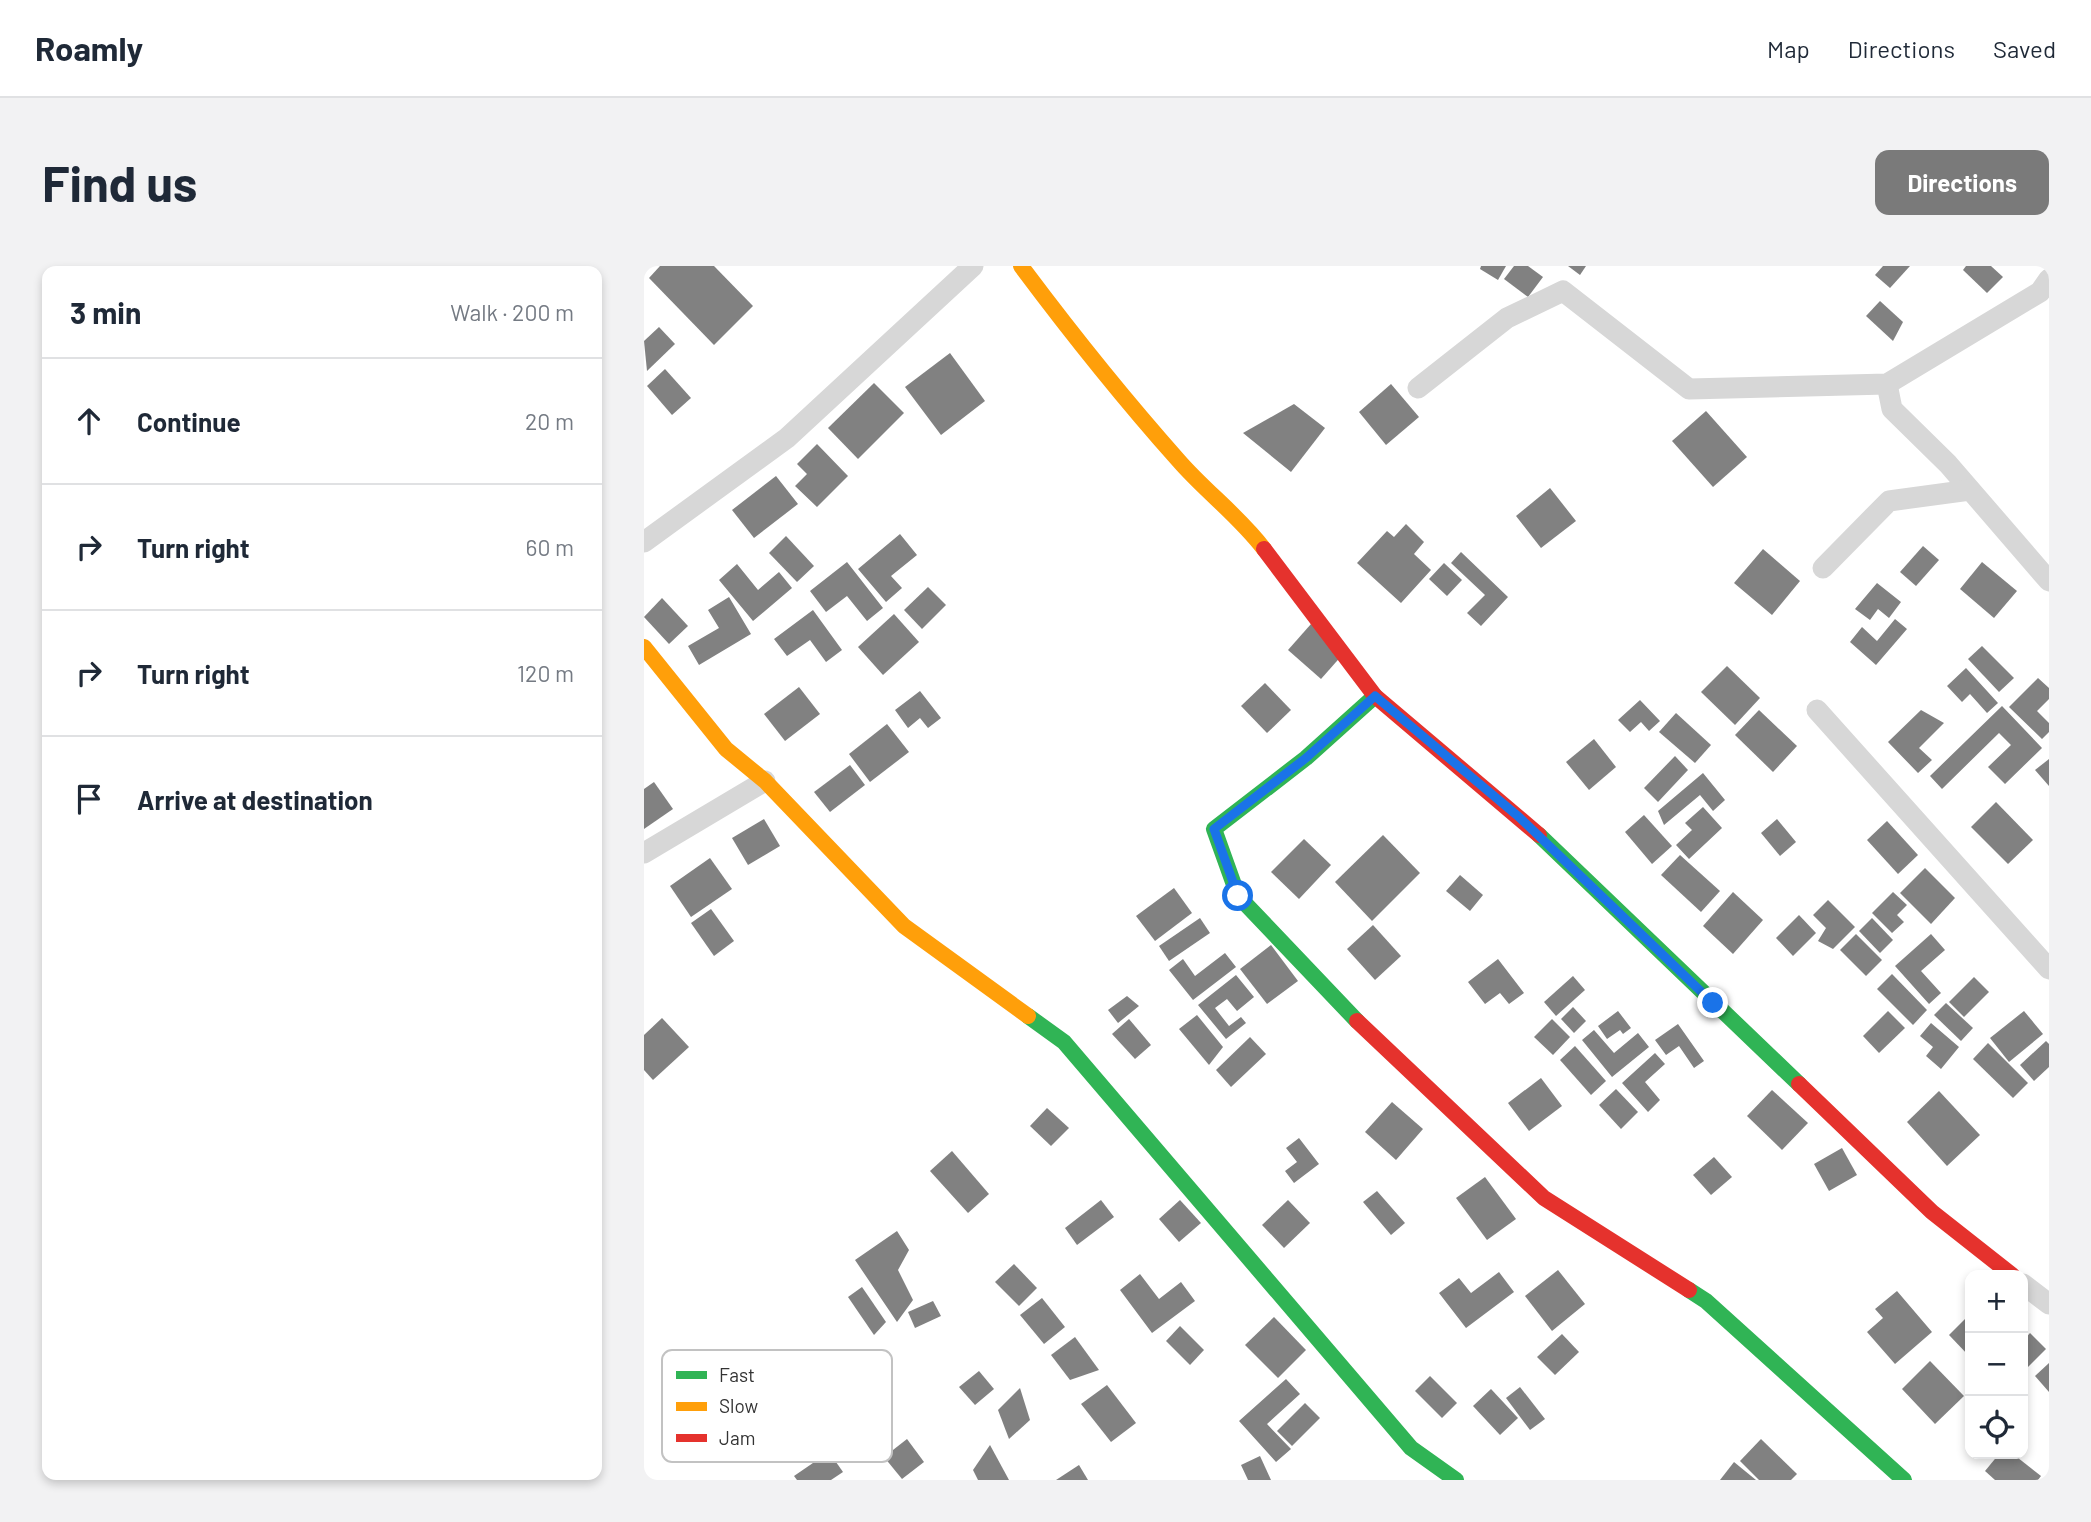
<!DOCTYPE html>
<html lang="en">
<head>
<meta charset="utf-8">
<style>
  :root { --surface:#fff; --page:#f2f2f3; --text:#1f2937; --muted:#747a83; --line:#e0e1e3; --accent:#7a7a7a }
  body { margin:0; font-family:Barlow,sans-serif; background:var(--page); color:var(--text) }
  .controls { position:absolute; right:21px; bottom:21px; display:grid; overflow:hidden; border-radius:14px; box-shadow:0 4px 10px #0003 }
  .controls button { width:63px; height:63px; display:grid; place-items:center; padding:0; border:0; border-bottom:2px solid var(--line); background:var(--surface); color:var(--text); font:35px sans-serif }
  .stop { position:absolute; width:21px; height:21px; margin:-16px; border:5px solid #1a73e8; border-radius:50%; background:#fff }
  .stop.end { background:#1a73e8; border-color:#fff; box-shadow:0 2px 7px #0008 }
  .list { margin:0; padding:0; list-style:none }
  h2 { display:flex; justify-content:space-between; align-items:center; height:91px; margin:0; padding:0 28px; font-size:30px }
  h2 small { font-size:23px; font-weight:400; color:var(--muted) }
  .list li { display:grid; grid-template-columns:46px 1fr auto; gap:21px; align-items:center; box-sizing:border-box; height:126px; padding:0 28px; border-top:2px solid var(--line) }
  .list b { display:block; font-size:26px; white-space:nowrap }
  .list em { font-size:23px; font-style:normal; color:var(--muted) }
  .icon { flex:none; width:38px; height:38px; fill:none; stroke:currentColor; stroke-width:2; stroke-linecap:round; stroke-linejoin:round }
  .map { position:relative; flex:none; width:1405px; height:1214px; overflow:hidden; border-radius:14px }
  header { display:flex; align-items:center; gap:42px; box-sizing:border-box; height:98px; padding:0 35px; background:var(--surface); border-bottom:2px solid var(--line) }
  header strong { font-size:33px }
  nav { display:flex; gap:38px; margin-inline-start:auto; font-size:24px }
  .intro { display:flex; align-items:center; justify-content:space-between; box-sizing:border-box; height:168px; padding:0 42px }
  h1 { margin:0; font-size:49px }
  .button { padding:18px 32px; border-radius:14px; background:var(--accent); color:#fff; font-size:24px; font-weight:700 }
  main { display:flex; gap:42px; padding:0 42px }
  aside { flex:1; background:var(--surface); border-radius:14px; box-shadow:0 4px 10px #0003 }
  .map>svg:first-child { display:block }
  .building { fill:#818181 }
  .lines { fill:none; stroke-linecap:round; stroke-linejoin:round }
  .street { stroke:#d7d7d7; stroke-width:21 }
  .fast { stroke:#30b455; stroke-width:16 }
  .slow { stroke:#ff9f0a; stroke-width:16 }
  .jam { stroke:#e5322d; stroke-width:16 }
  .route { stroke:#1a73e8; stroke-width:9 }
  .key { fill:#fff; stroke:#c2c2c2; stroke-width:2 }
  .key-label { font-size:19px; fill:#333 }
</style>
</head>
<body>
<header>
<strong>Roamly</strong>
<nav><a>Map</a><a>Directions</a><a>Saved</a></nav>
</header>
<div class="intro"><h1>Find us</h1><a class="button">Directions</a></div>
<main>
<aside>
<h2>3 min<small>Walk · 200 m</small></h2>
<ul class="list">
<li><svg class="icon" aria-label="ahead" viewBox="0 0 24 24"><path d="M12 20V5M6 11l6-6 6 6"/></svg><div><b>Continue</b></div><em>20 m</em></li>
<li><svg class="icon" aria-label="right" viewBox="0 0 24 24"><path d="M7 20v-9h11M14 6l5 5-5 5"/></svg><div><b>Turn right</b></div><em>60 m</em></li>
<li><svg class="icon" aria-label="right" viewBox="0 0 24 24"><path d="M7 20v-9h11M14 6l5 5-5 5"/></svg><div><b>Turn right</b></div><em>120 m</em></li>
<li><svg class="icon" aria-label="arrive" viewBox="0 0 24 24"><path d="M6 21V4h12l-3 4 3 4H6"/></svg><div><b>Arrive at destination</b></div></li>
</ul>
</aside>
<div class="map">
<svg width="1405" height="1214" viewBox="0 0 1405 1214">
  <rect width="100%" height="100%" fill="#fff"/>
  <g class="building">
    <polygon points="16,0 70,0 109,40 70,79 5,12"/>
    <polygon points="837,0 862,0 854,14 836,3"/>
    <polygon points="870,0 884,0 899,11 884,31 860,13"/>
    <polygon points="924,0 942,0 936,9"/>
    <polygon points="1239,0 1266,0 1246,22 1231,9"/>
    <polygon points="1322,0 1347,0 1359,11 1343,27 1319,4"/>
    <polygon points="1236,35 1259,56 1249,75 1222,50"/>
    <polygon points="15,61 31,78 3,105 0,75"/>
    <polygon points="306,87 341,135 297,169 261,121"/>
    <polygon points="21,103 47,132 28,149 3,120"/>
    <polygon points="230,117 260,147 214,193 184,162"/>
    <polygon points="747,118 775,151 742,179 715,146"/>
    <polygon points="650,138 681,162 647,206 599,167"/>
    <polygon points="1062,145 1103,191 1069,221 1028,175"/>
    <polygon points="173,178 204,210 173,241 151,220 163,208 153,198"/>
    <polygon points="132,210 154,238 110,272 88,244"/>
    <polygon points="906,222 932,255 897,282 872,250"/>
    <polygon points="762,258 780,276 770,288 787,304 757,337 713,297 743,265 750,271"/>
    <polygon points="256,268 273,289 247,310 258,322 242,336 214,303"/>
    <polygon points="142,270 170,300 153,316 125,287"/>
    <polygon points="1279,280 1295,294 1272,320 1256,306"/>
    <polygon points="1119,283 1156,315 1128,349 1090,317"/>
    <polygon points="817,286 864,331 837,360 823,347 841,329 807,297"/>
    <polygon points="203,296 239,342 223,355 203,330 182,346 166,325"/>
    <polygon points="1338,296 1373,325 1350,352 1316,323"/>
    <polygon points="800,297 818,314 803,330 785,313"/>
    <polygon points="93,298 114,324 135,306 148,322 109,355 75,314"/>
    <polygon points="1233,317 1257,336 1245,352 1234,343 1226,354 1211,343"/>
    <polygon points="284,321 302,339 278,363 260,344"/>
    <polygon points="85,331 107,368 55,399 44,380 75,362 64,344"/>
    <polygon points="18,332 44,360 25,378 0,351"/>
    <polygon points="169,344 198,384 182,396 166,374 143,390 130,373"/>
    <polygon points="250,348 275,376 239,409 214,381"/>
    <polygon points="1251,353 1263,363 1232,399 1206,376 1218,361 1233,375"/>
    <polygon points="667,358 700,387 677,413 644,384"/>
    <polygon points="1338,380 1370,412 1355,426 1324,393"/>
    <polygon points="1083,400 1116,432 1091,459 1057,426"/>
    <polygon points="1322,402 1354,437 1343,447 1326,428 1318,436 1303,420"/>
    <polygon points="1394,412 1405,422 1405,433 1393,445 1405,457 1405,466 1398,473 1365,441"/>
    <polygon points="621,417 647,444 623,467 597,440"/>
    <polygon points="155,421 176,448 141,475 120,448"/>
    <polygon points="276,425 297,452 284,462 276,452 264,462 251,444"/>
    <polygon points="996,434 1016,455 1005,465 997,456 986,466 974,454"/>
    <polygon points="1358,440 1398,482 1361,518 1344,501 1367,479 1355,467 1298,523 1286,510"/>
    <polygon points="1115,444 1153,480 1129,506 1091,469"/>
    <polygon points="1277,444 1300,457 1275,482 1288,494 1274,507 1244,476"/>
    <polygon points="1032,447 1067,479 1051,497 1015,466"/>
    <polygon points="243,458 265,486 226,516 205,488"/>
    <polygon points="950,473 972,501 945,524 922,496"/>
    <polygon points="1031,490 1044,504 1014,536 1000,522"/>
    <polygon points="1405,493 1405,520 1391,504"/>
    <polygon points="206,499 221,519 186,546 170,526"/>
    <polygon points="1059,507 1081,534 1069,545 1056,529 1020,559 1014,545"/>
    <polygon points="10,516 29,543 0,563 0,523"/>
    <polygon points="1352,536 1389,574 1364,598 1327,561"/>
    <polygon points="1059,541 1078,562 1045,593 1032,579 1048,564 1041,557"/>
    <polygon points="1000,549 1028,580 1008,598 981,566"/>
    <polygon points="120,553 136,580 104,599 88,572"/>
    <polygon points="1133,553 1152,576 1136,590 1117,567"/>
    <polygon points="1243,555 1274,589 1254,608 1223,574"/>
    <polygon points="739,569 776,607 728,655 691,616"/>
    <polygon points="660,573 687,599 655,633 627,606"/>
    <polygon points="1036,589 1076,625 1057,646 1017,609"/>
    <polygon points="66,592 88,623 47,651 26,620"/>
    <polygon points="1281,602 1311,632 1287,658 1256,627"/>
    <polygon points="816,609 839,629 826,645 802,625"/>
    <polygon points="530,622 548,647 511,675 492,650"/>
    <polygon points="1089,626 1119,654 1089,688 1059,660"/>
    <polygon points="1249,626 1263,639 1253,649 1260,656 1248,667 1228,647"/>
    <polygon points="1184,634 1211,661 1189,683 1174,675 1182,662 1169,649"/>
    <polygon points="67,643 90,675 70,690 47,657"/>
    <polygon points="1155,649 1172,667 1149,690 1132,672"/>
    <polygon points="556,652 566,667 525,695 515,680"/>
    <polygon points="1228,652 1249,674 1236,687 1215,665"/>
    <polygon points="729,659 757,690 731,714 703,683"/>
    <polygon points="1212,668 1238,694 1222,710 1196,684"/>
    <polygon points="1287,668 1301,684 1277,705 1297,727 1285,738 1251,700"/>
    <polygon points="627,679 654,715 623,738 596,703"/>
    <polygon points="581,687 592,701 549,734 525,704 539,693 551,710"/>
    <polygon points="854,693 880,727 865,738 856,727 841,738 824,716"/>
    <polygon points="1248,708 1283,744 1269,759 1233,723"/>
    <polygon points="592,709 610,731 593,745 583,733 571,742 585,760 597,751 602,757 582,773 554,739"/>
    <polygon points="929,710 941,724 912,750 900,736"/>
    <polygon points="1330,711 1345,726 1320,751 1305,736"/>
    <polygon points="483,730 495,740 474,757 464,744"/>
    <polygon points="1302,737 1329,762 1317,775 1290,749"/>
    <polygon points="929,741 942,755 930,767 917,753"/>
    <polygon points="974,745 987,762 979,768 976,764 963,773 954,760"/>
    <polygon points="1244,745 1261,762 1235,787 1219,770"/>
    <polygon points="1380,745 1399,768 1365,796 1346,772"/>
    <polygon points="553,749 579,781 565,799 535,763"/>
    <polygon points="18,752 45,781 9,814 0,804 0,769"/>
    <polygon points="485,753 507,779 491,793 468,768"/>
    <polygon points="908,753 926,771 909,789 890,771"/>
    <polygon points="1287,757 1315,781 1297,803 1282,790 1289,781 1276,770"/>
    <polygon points="1034,758 1060,795 1050,802 1035,780 1022,789 1011,774"/>
    <polygon points="950,764 970,787 994,767 1005,781 968,811 938,774"/>
    <polygon points="606,771 622,788 587,821 572,804"/>
    <polygon points="1402,775 1405,778 1405,801 1390,815 1376,799"/>
    <polygon points="1344,777 1384,817 1369,832 1329,793"/>
    <polygon points="931,780 962,815 947,829 916,794"/>
    <polygon points="1011,787 1021,798 1001,816 1016,834 1004,846 978,817"/>
    <polygon points="897,812 918,840 885,865 864,837"/>
    <polygon points="972,823 994,846 977,863 955,839"/>
    <polygon points="1128,824 1164,857 1138,884 1103,850"/>
    <polygon points="1295,825 1336,869 1303,900 1263,856"/>
    <polygon points="748,836 779,863 752,894 721,866"/>
    <polygon points="403,842 425,862 407,880 386,860"/>
    <polygon points="655,872 675,898 650,917 641,905 653,896 642,882"/>
    <polygon points="1198,882 1213,909 1185,925 1170,898"/>
    <polygon points="308,885 345,928 324,947 286,905"/>
    <polygon points="1070,891 1088,911 1067,929 1049,909"/>
    <polygon points="841,911 872,953 843,974 812,932"/>
    <polygon points="733,925 761,957 747,969 719,936"/>
    <polygon points="457,934 470,951 433,979 421,962"/>
    <polygon points="536,934 557,957 535,976 515,953"/>
    <polygon points="644,934 666,957 640,982 618,959"/>
    <polygon points="253,965 265,984 254,1004 269,1034 253,1056 211,994"/>
    <polygon points="370,998 393,1022 375,1040 351,1016"/>
    <polygon points="914,1004 941,1038 908,1065 881,1030"/>
    <polygon points="855,1006 870,1026 822,1062 795,1027 815,1012 827,1027"/>
    <polygon points="496,1008 515,1033 537,1016 551,1035 508,1067 476,1024"/>
    <polygon points="218,1021 242,1056 230,1069 204,1031"/>
    <polygon points="1253,1025 1288,1066 1251,1098 1223,1066 1239,1052 1231,1043"/>
    <polygon points="398,1032 421,1061 400,1078 376,1049"/>
    <polygon points="289,1035 297,1050 271,1062 264,1046"/>
    <polygon points="630,1051 662,1084 634,1112 601,1079"/>
    <polygon points="1321,1053 1326,1058 1326,1091 1305,1069"/>
    <polygon points="536,1060 560,1084 546,1099 522,1075"/>
    <polygon points="1386,1067 1402,1083 1380,1105 1379,1075"/>
    <polygon points="918,1068 935,1086 911,1109 893,1091"/>
    <polygon points="431,1071 455,1104 426,1114 407,1089"/>
    <polygon points="1286,1095 1320,1130 1291,1158 1258,1123"/>
    <polygon points="1405,1097 1405,1126 1391,1110"/>
    <polygon points="335,1105 350,1123 331,1139 315,1121"/>
    <polygon points="786,1110 813,1137 798,1152 771,1125"/>
    <polygon points="642,1113 656,1128 623,1158 647,1183 632,1196 595,1155"/>
    <polygon points="463,1119 492,1157 467,1176 437,1138"/>
    <polygon points="876,1121 901,1153 886,1164 862,1132"/>
    <polygon points="376,1122 386,1154 365,1173 354,1144"/>
    <polygon points="847,1123 874,1152 856,1169 829,1140"/>
    <polygon points="661,1137 676,1152 648,1180 633,1165"/>
    <polygon points="263,1173 280,1196 258,1213 240,1191"/>
    <polygon points="1117,1173 1153,1208 1147,1214 1115,1214 1096,1195"/>
    <polygon points="346,1179 365,1214 334,1214 329,1204"/>
    <polygon points="185,1186 199,1206 187,1214 153,1214 150,1210"/>
    <polygon points="1355,1188 1369,1188 1397,1210 1394,1214 1351,1214 1341,1205"/>
    <polygon points="616,1190 627,1214 604,1214 597,1199"/>
    <polygon points="1090,1196 1112,1214 1076,1214"/>
    <polygon points="435,1199 444,1214 412,1214"/>
  </g>
  <g class="lines">
    <g class="street">
      <polyline points="1243,118 1248,143 1304,198 1405,315"/>
      <polyline points="774,122 863,52 919,25 1045,123 1243,118 1396,26 1405,13"/>
      <polyline points="0,276 143,172 329,0"/>
      <polyline points="1179,302 1245,235 1326,224"/>
      <polyline points="1173,444 1405,703"/>
      <polyline points="0,587 121,515"/>
      <polyline points="1379,1018 1405,1038"/>
    </g>
    <g class="fast">
      <polyline points="895,569 1155,818"/>
      <polyline points="384,750 420,776 767,1182 812,1214"/>
      <polyline points="713,755 594,630 570,563 662,492 731,430"/>
      <polyline points="1045,1024 1062,1035 1260,1214"/>
    </g>
    <g class="slow">
      <path d="M377,0C427,67 479,132 535,195C562,226 595,250 620,283"/>
      <polyline points="0,381 82,483 121,515 260,660 384,750"/>
    </g>
    <g class="jam">
      <polyline points="620,283 731,430 895,569"/>
      <polyline points="713,755 900,932 1045,1024"/>
      <polyline points="1155,818 1288,946 1368,1009"/>
    </g>
  </g>
  <g class="lines">
    <polyline class="route" points="594,630 570,563 662,492 731,430 875,551 1069,737"/>
  </g>
  <rect x="18" y="1084" width="230" height="112" rx="10" class="key"/>
  <rect x="32" y="1105" width="31" height="8" fill="#30b455"/>
  <rect x="32" y="1136" width="31" height="9" fill="#ff9f0a"/>
  <rect x="32" y="1168" width="31" height="8" fill="#e5322d"/>
  <g class="key-label">
    <text x="75" y="1116">Fast</text>
    <text x="75" y="1147">Slow</text>
    <text x="75" y="1179">Jam</text>
  </g>
</svg>
<div class="controls">
<button>+</button>
<button>−</button>
<button><svg class="icon" aria-label="locate" viewBox="0 0 24 24"><circle cx="12" cy="12" r="6"/><path d="M12 2v4M12 18v4M2 12h4M18 12h4"/></svg></button>
</div>
<div class="stop" style="left:594px;top:630px"></div>
<div class="stop end" style="left:1069px;top:737px"></div>
</div>
</main>
</body>
</html>
